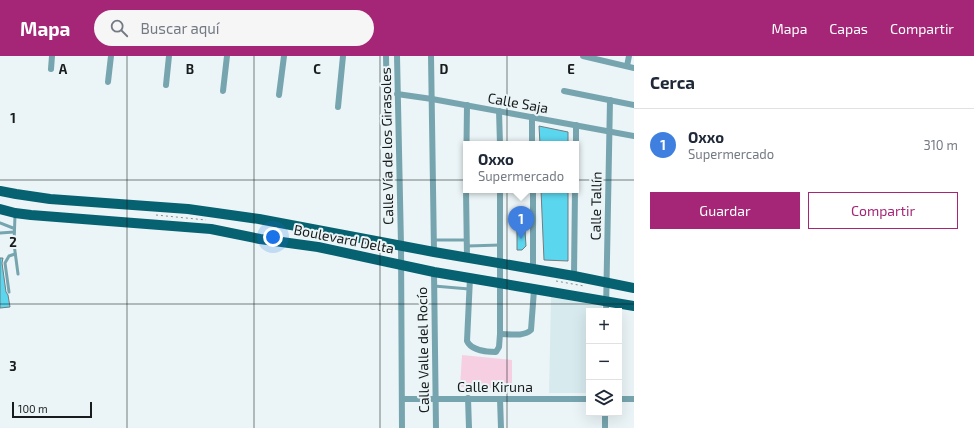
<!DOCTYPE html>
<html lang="es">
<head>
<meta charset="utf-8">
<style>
  :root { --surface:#fff; --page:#f6f6f7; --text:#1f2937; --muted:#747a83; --line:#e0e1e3; --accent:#a52676 }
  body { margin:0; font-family:"Exo 2",sans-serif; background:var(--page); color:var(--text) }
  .controls { position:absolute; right:12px; bottom:12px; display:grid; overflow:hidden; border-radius:0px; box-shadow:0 4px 16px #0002 }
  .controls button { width:36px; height:36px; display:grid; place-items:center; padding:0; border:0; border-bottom:1px solid var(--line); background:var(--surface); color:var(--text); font:20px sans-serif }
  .scale { position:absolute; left:12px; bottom:10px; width:80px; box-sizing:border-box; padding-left:4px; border:2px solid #181c1c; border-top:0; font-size:11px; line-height:14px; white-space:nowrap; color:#181c1c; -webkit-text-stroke:3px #ebf5f7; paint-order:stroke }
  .you { position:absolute; left:273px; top:181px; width:14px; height:14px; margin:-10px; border:3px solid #fff; border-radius:50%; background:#1a73e8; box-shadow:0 0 0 6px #1a73e833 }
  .badge { display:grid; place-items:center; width:26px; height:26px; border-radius:50%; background:var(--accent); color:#fff; font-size:13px; font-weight:700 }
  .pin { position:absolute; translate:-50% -33px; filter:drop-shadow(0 1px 2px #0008) }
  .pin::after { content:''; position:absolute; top:21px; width:14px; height:12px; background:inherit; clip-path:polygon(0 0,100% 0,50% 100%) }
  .popup { position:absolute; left:463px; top:85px; width:116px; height:52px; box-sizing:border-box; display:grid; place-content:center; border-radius:0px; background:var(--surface); filter:drop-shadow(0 1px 3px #0005); font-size:13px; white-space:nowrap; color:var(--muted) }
  .popup b { font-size:15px; color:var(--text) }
  .popup::after { content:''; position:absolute; left:50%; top:100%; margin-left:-8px; border:8px solid transparent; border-top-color:var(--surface) }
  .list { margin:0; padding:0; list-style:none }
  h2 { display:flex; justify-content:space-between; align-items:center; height:52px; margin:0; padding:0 16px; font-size:17px }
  h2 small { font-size:13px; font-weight:400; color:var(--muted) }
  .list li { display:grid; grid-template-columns:26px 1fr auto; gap:12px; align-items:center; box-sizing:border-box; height:72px; padding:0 16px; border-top:1px solid var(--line) }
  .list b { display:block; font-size:15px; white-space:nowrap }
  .list p { margin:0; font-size:13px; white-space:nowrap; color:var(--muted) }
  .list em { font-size:13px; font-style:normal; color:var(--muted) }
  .actions { display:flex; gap:8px; padding:12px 16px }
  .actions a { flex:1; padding:9px 0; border:1px solid var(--accent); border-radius:0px; text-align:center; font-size:14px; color:var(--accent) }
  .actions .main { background:var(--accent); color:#fff }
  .icon { flex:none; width:22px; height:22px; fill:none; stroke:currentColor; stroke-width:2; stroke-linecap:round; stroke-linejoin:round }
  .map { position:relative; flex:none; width:634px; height:372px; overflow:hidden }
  header { display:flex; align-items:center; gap:24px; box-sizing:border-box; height:56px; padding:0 20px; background:var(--accent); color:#fff }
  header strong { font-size:19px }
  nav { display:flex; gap:22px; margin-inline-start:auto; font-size:14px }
  .search { width:280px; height:36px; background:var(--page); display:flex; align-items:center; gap:10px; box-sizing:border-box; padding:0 14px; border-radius:22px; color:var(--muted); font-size:15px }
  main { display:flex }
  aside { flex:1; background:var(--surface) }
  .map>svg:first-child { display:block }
  .built { fill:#d7eaee }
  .garden { fill:#f7cfe3 }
  .building { fill:#5bd6ef; stroke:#737b7d }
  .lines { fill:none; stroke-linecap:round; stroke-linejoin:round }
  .path { stroke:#858c8d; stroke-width:1; stroke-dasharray:2 3; stroke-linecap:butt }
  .service { stroke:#77a5af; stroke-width:3 }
  .minor { stroke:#77a5af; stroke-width:6 }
  .primary { stroke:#066170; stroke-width:10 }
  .grid { fill:none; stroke:#181c1c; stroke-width:1; stroke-opacity:0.55 }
  .labels { text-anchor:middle; stroke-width:4; stroke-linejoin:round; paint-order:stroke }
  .street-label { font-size:14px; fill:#181c1c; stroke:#ebf5f7 }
  .grid-label { font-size:13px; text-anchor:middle; font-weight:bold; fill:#181c1c; stroke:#ebf5f7; stroke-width:4; stroke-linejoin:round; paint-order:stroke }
</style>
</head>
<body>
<header>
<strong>Mapa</strong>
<div class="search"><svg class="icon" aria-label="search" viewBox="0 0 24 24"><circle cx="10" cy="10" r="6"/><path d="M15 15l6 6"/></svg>Buscar aquí</div>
<nav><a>Mapa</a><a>Capas</a><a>Compartir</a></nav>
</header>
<main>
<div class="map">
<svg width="634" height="372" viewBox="0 0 634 372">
  <rect width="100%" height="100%" fill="#ebf5f7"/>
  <polygon class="built" points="551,241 602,250 602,255 589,255 589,337 549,337"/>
  <polygon class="garden" points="462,299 512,304 512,333 460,331"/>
  <g class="building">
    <polygon points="539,70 568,76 568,88 540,88"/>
    <polygon points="541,134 568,134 568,205 544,204"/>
    <polygon points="517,174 525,175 526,190 522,194 517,194"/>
    <polygon points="0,202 3,202 2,207 6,236 8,239 10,251 0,252"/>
  </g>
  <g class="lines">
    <g class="path">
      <polyline points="156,159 206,164"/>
      <polyline points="556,225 584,230"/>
    </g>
    <g class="service">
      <polyline points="15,159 14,188 18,218"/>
      <polyline points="0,167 13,172"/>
      <polyline points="0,177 14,176"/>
      <polyline points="434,184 466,184"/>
      <polyline points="467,190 501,189"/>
      <polyline points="434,230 469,233"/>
      <polyline points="9,236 5,207 9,200 15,198"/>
    </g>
    <g class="minor">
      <polyline points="386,0 387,53"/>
      <polyline points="397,0 401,189 402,372"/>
      <polyline points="431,0 434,196"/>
      <polyline points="583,0 634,12"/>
      <polyline points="627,10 629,0"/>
      <polyline points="51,13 52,0"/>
      <polyline points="108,26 111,0"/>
      <polyline points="166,29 169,0"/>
      <polyline points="223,35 227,0"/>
      <polyline points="564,35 634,49"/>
      <polyline points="397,38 432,43 634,80"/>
      <polyline points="279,39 284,0"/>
      <polyline points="338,51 343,0"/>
      <polyline points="499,55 500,88"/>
      <polyline points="532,61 532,88"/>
      <polyline points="576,88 576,69"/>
      <polyline points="466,129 467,49"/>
      <polyline points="466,134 467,202"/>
      <polyline points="533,134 533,213"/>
      <polyline points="434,216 436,372"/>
      <polyline points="574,220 575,134"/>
      <path d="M470,222L467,285C471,294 486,296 496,296L499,291L500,278V134"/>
      <polyline points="606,255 610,44"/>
      <path d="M500,278C509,278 524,281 531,274L534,234"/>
      <polyline points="468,342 469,372"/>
      <polyline points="402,343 589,343"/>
      <polyline points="500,343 501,372"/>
      <polyline points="619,343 634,343"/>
      <polyline points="605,357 605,372"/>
    </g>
    <g class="primary">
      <polyline points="0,135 16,138 50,143 188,153 259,163 434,196 574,220 634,232"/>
      <polyline points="0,153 15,157 31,159 211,173 260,183 318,191 434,216 634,250"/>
    </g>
  </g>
  <path class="grid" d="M127,0V372M254,0V372M380,0V372M507,0V372M0,124H634M0,248H634"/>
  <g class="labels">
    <g class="street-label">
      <text transform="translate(518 47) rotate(10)" y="5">Calle Saja</text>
      <text transform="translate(387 90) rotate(-91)" y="5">Calle Vía de los Girasoles</text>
      <text transform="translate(596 150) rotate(-89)" y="5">Calle Tallín</text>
      <text transform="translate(344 183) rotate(11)" y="5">Boulevard Delta</text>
      <text transform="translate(423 294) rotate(-91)" y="5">Calle Valle del Rocío</text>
      <text x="495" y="336">Calle Kiruna</text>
    </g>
  </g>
  <g class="grid-label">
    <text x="63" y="18">A</text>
    <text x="190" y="18">B</text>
    <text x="317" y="18">C</text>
    <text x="444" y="18">D</text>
    <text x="571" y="18">E</text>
    <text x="13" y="67">1</text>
    <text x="13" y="191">2</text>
    <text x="13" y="315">3</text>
  </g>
</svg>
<div class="controls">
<button>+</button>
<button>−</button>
<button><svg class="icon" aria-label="layers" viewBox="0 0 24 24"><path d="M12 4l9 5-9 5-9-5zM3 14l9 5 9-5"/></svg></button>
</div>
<div class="scale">100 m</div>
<div class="you"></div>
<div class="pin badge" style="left:521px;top:183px;background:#3f7fe0">1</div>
<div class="popup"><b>Oxxo</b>Supermercado</div>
</div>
<aside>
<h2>Cerca<small></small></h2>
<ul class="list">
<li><span class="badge" style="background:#3f7fe0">1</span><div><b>Oxxo</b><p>Supermercado</p></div><em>310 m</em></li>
</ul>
<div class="actions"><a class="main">Guardar</a><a>Compartir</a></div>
</aside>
</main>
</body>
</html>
